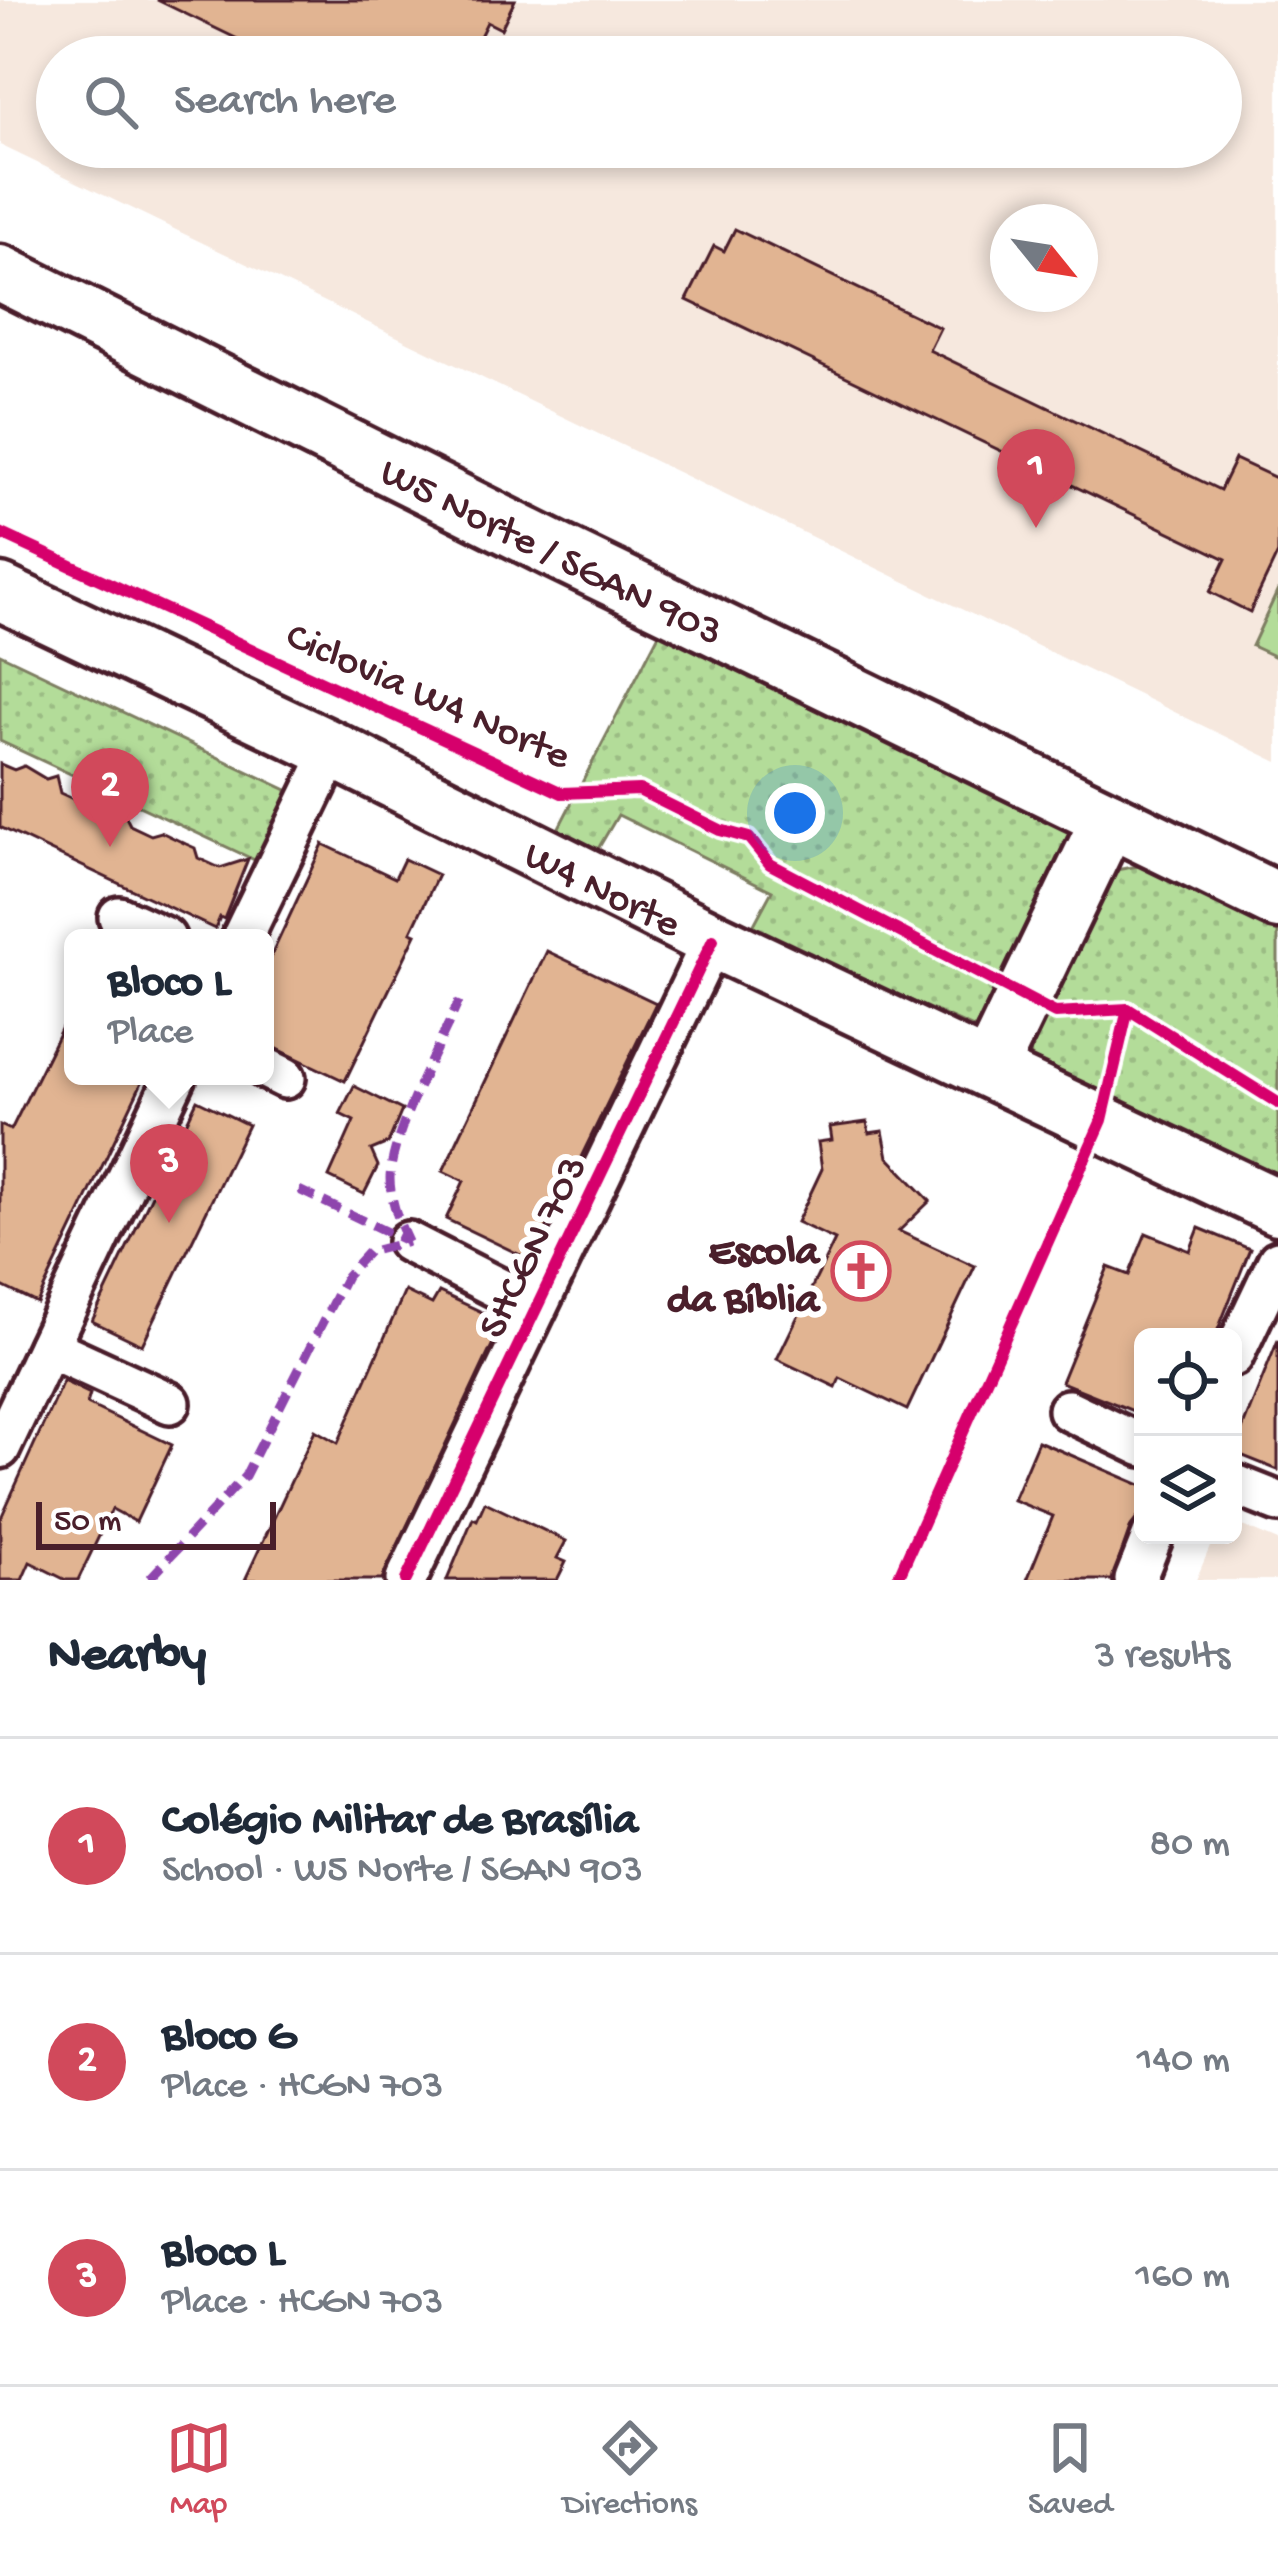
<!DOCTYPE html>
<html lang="en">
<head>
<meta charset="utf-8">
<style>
  :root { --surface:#fff; --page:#f2f2f3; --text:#1f2937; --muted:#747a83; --line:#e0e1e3; --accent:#d1495b }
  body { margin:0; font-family:"Gochi Hand",sans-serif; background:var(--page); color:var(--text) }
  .controls { position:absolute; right:36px; bottom:36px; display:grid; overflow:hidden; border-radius:18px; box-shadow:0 6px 18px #0003 }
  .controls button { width:108px; height:108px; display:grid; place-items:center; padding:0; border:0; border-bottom:3px solid var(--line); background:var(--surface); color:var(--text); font:60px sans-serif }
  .compass { position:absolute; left:990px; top:204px; width:108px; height:108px; border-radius:50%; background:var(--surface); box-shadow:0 6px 18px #0003; rotate:120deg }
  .scale { position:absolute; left:36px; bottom:30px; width:240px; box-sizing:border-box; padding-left:12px; border:6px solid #4a1f2b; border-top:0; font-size:33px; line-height:42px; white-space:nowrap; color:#4a1f2b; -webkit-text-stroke:9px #fff; paint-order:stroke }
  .you { position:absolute; left:795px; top:813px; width:42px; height:42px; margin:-30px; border:9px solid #fff; border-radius:50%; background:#1a73e8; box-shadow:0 0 0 18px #1a73e833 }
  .badge { display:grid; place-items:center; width:78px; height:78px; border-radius:50%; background:var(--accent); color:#fff; font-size:39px; font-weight:700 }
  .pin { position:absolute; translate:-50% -99px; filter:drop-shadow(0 3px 6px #0008) }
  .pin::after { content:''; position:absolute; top:63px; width:42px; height:36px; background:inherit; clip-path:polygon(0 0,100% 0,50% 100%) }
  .popup { position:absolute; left:64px; top:929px; width:210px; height:156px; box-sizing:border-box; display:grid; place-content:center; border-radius:18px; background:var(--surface); filter:drop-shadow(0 3px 9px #0005); font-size:39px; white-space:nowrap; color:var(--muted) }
  .popup b { font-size:45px; color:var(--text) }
  .popup::after { content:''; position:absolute; left:50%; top:100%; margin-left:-24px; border:24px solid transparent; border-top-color:var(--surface) }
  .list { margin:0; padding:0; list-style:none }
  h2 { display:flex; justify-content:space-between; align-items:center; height:156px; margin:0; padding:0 48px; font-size:51px }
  h2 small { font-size:39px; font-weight:400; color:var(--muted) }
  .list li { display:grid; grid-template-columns:78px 1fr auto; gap:36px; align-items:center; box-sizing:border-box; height:216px; padding:0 48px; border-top:3px solid var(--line) }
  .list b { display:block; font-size:45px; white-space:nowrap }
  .list p { margin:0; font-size:39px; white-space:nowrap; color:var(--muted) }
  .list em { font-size:39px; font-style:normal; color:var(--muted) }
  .icon { flex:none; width:66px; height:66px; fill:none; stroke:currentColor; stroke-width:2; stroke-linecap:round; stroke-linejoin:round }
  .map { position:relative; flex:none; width:1278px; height:1580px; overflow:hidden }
  .search { position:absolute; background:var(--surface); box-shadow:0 6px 18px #0003; left:36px; right:36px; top:36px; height:132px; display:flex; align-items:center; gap:30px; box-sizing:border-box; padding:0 42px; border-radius:66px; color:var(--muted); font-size:45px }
  .sheet { height:804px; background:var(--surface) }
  nav { display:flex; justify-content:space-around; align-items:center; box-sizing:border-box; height:168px; border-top:3px solid var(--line); background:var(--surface); font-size:33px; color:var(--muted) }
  nav a { display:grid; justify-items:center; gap:6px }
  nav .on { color:var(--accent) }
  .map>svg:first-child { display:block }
  .built { fill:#f6e8de; fill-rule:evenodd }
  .grass { fill:url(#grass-dots); stroke:#7e7e62; stroke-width:3 }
  .pitch { fill:#b3dc99; stroke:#7e7e62; stroke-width:3 }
  .building { fill:#e1b492; stroke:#4a1f2b; stroke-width:3 }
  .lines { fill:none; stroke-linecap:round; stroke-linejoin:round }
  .minor-casing { stroke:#4a1f2b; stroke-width:48 }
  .secondary-casing { stroke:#4a1f2b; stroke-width:63 }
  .minor { stroke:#fff; stroke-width:39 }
  .secondary { stroke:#fff; stroke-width:54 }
  .quiet { stroke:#8e44ad; stroke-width:9; stroke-dasharray:18 9; stroke-linecap:butt }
  .cycleway-casing { stroke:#fff; stroke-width:20 }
  .cycleway { stroke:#d6006c; stroke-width:12 }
  .labels { text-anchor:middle; stroke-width:12; stroke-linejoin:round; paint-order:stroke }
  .street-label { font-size:42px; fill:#4a1f2b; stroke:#fff }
  .poi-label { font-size:42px; font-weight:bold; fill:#4a1f2b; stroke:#fff; text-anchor:end }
</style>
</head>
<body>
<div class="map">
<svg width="1278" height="1580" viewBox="0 0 1278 1580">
  <defs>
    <pattern id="grass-dots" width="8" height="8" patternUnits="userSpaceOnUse" patternTransform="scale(3)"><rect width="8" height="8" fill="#b3dc99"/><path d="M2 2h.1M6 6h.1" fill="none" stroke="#9bbc84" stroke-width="1.8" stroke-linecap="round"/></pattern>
  </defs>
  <rect width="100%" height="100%" fill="#fff"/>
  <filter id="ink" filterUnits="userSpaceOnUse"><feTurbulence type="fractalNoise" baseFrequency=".00833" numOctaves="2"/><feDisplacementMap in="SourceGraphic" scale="24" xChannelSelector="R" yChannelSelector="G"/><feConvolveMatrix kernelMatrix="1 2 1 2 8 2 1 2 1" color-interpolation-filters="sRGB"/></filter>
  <g filter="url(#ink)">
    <g class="built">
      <path d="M0,0H1278V762L0,145ZM57,57H1221V147H57ZM1008,222H1080V294H1008Z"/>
      <polygon points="1233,1522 1278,1541 1278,1580 1196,1580 1215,1535 1233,1535"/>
    </g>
    <g class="grass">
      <polygon points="662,628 953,776 1069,830 1079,843 1001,1014 976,1029 751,930 772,891 618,815 595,854 555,835"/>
      <polygon points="0,654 287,790 287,804 259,862 0,741"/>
      <polygon points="1144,865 1278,929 1278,1175 1031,1061 1030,1041 1106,882 1116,870"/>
    </g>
    <polygon class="pitch" points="1278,590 1278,658 1252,646"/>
    <g class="building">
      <polygon points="157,0 515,0 501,29 487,22 470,57 275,57"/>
      <polygon points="735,229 940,328 929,350 1220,490 1235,459 1278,479 1278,553 1250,612 1210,592 1226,559 687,300 714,246 724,251"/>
      <polygon points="0,764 14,770 24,766 46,779 56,776 60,793 82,803 92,800 106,805 125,815 130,825 151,835 161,832 186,844 195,848 198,858 220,868 248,859 224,919 220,917 215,929 0,827"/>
      <polygon points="323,844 395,878 404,859 438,875 411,932 416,934 345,1081 265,1043 265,969"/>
      <polygon points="547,951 656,1003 531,1260 446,1219 464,1181 443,1171"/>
      <polygon points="73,1005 73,1076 145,1076 37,1303 0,1285 0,1125 11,1130"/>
      <polygon points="354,1086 402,1110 388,1143 371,1150 378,1166 364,1194 329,1177 354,1121 340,1114"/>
      <polygon points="197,1100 248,1125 142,1345 92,1321"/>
      <polygon points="867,1122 869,1133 883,1131 888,1157 930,1201 899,1231 975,1266 907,1410 840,1378 836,1387 777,1359 835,1240 797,1222 822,1169 818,1142 832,1140 830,1127"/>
      <polygon points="1199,1228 1250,1249 1215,1337 1143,1337 1143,1415 1061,1382 1108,1267 1129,1275 1146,1233 1190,1251"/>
      <polygon points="405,1291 432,1304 439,1292 503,1322 382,1580 245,1580 315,1430 338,1443"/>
      <polygon points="1278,1340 1278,1470 1233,1452"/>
      <polygon points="63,1381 90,1394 87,1404 172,1445 136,1522 112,1509 78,1580 66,1580 30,1562 22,1580 0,1580 0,1520"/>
      <polygon points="1038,1441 1143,1486 1143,1511 1131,1526 1112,1580 1027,1580 1053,1516 1013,1500"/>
      <polygon points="485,1502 566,1541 557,1558 566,1562 557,1580 447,1580 473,1518 477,1520"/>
    </g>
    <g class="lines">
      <defs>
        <g id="minor">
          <polyline points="119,917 165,938"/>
          <polyline points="242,938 333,750"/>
          <polyline points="265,1068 285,1078"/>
          <polyline points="408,1242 535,1307"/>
          <polyline points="48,1347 170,1403"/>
          <polyline points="1233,1356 1278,1261"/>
          <polyline points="1068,1410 1143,1446"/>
          <polyline points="0,1448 176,1076"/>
          <polyline points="1233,1484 1278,1502"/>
          <polyline points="406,1580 713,940"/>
          <polyline points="1135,1580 1153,1535"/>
        </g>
        <g id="secondary">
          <path id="s1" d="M0,273L559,552L1278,901"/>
          <path id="s2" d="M0,592L333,750L713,940L1278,1207"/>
          <polyline points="989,1069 1109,819"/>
        </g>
      </defs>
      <use href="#minor" class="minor-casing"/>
      <use href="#secondary" class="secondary-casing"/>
      <use href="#minor" class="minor"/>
      <use href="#secondary" class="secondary"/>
      <g class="quiet">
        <polyline points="299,1190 408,1242"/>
        <path d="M408,1242C399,1223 390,1199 390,1178C392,1131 439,1047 459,1001"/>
        <polyline points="150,1578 245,1476 346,1276 368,1252 408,1242"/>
      </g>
      <defs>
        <g id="cycleway">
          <polyline points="0,533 562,793 639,790 720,830 749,838 770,864 1055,1013 1128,1009 1278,1103"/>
          <polyline points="406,1580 713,940"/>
          <polyline points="897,1580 1102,1120 1128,1009"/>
        </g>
      </defs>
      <use href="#cycleway" class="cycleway-casing"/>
      <use href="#cycleway" class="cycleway"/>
    </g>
  </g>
  <defs>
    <symbol id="church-ring" viewBox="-11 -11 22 22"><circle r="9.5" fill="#fff" stroke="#d1495b" stroke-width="1.5"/><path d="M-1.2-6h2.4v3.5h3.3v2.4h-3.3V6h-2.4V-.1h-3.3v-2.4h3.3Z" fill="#d1495b"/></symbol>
  </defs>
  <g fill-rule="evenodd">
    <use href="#church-ring" x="828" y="1238" width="66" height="66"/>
  </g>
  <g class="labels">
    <g class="street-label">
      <text dy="15" stroke="none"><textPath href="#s1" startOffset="618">W5 Norte / SGAN 903</textPath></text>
      <text transform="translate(430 692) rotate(24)" y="15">Ciclovia W4 Norte</text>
      <text dy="15" stroke="none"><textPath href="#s2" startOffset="672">W4 Norte</textPath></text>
      <text transform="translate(529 1245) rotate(-64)" y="15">SHCGN 703</text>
    </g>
    <g class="poi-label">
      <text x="819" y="1262">Escola<tspan x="819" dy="48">da Bíblia</tspan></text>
    </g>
  </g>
</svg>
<div class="controls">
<button><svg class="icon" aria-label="locate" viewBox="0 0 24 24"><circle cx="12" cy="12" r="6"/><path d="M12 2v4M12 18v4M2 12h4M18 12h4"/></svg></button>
<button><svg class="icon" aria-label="layers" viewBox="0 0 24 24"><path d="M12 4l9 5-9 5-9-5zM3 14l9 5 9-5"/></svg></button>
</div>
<svg class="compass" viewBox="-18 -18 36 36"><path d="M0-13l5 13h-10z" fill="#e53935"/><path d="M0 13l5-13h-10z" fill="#747a83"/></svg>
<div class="scale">50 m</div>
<div class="you"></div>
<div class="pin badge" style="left:1036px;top:528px">1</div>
<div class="pin badge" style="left:110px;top:847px">2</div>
<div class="pin badge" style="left:169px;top:1223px">3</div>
<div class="popup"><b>Bloco L</b>Place</div>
<div class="search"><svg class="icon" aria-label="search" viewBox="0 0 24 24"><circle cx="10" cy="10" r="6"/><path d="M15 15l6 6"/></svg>Search here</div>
</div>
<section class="sheet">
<h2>Nearby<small>3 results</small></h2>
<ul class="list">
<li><span class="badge">1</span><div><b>Colégio Militar de Brasília</b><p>School · W5 Norte / SGAN 903</p></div><em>80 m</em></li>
<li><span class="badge">2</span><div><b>Bloco G</b><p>Place · HCGN 703</p></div><em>140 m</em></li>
<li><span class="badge">3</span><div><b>Bloco L</b><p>Place · HCGN 703</p></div><em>160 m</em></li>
</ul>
</section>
<nav>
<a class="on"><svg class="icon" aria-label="map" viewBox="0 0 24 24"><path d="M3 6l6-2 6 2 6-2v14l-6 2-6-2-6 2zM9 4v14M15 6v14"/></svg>Map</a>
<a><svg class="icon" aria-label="directions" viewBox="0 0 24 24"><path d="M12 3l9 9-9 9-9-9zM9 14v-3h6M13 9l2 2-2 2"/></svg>Directions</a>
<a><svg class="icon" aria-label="saved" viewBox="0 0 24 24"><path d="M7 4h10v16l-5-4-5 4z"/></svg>Saved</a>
</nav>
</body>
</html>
